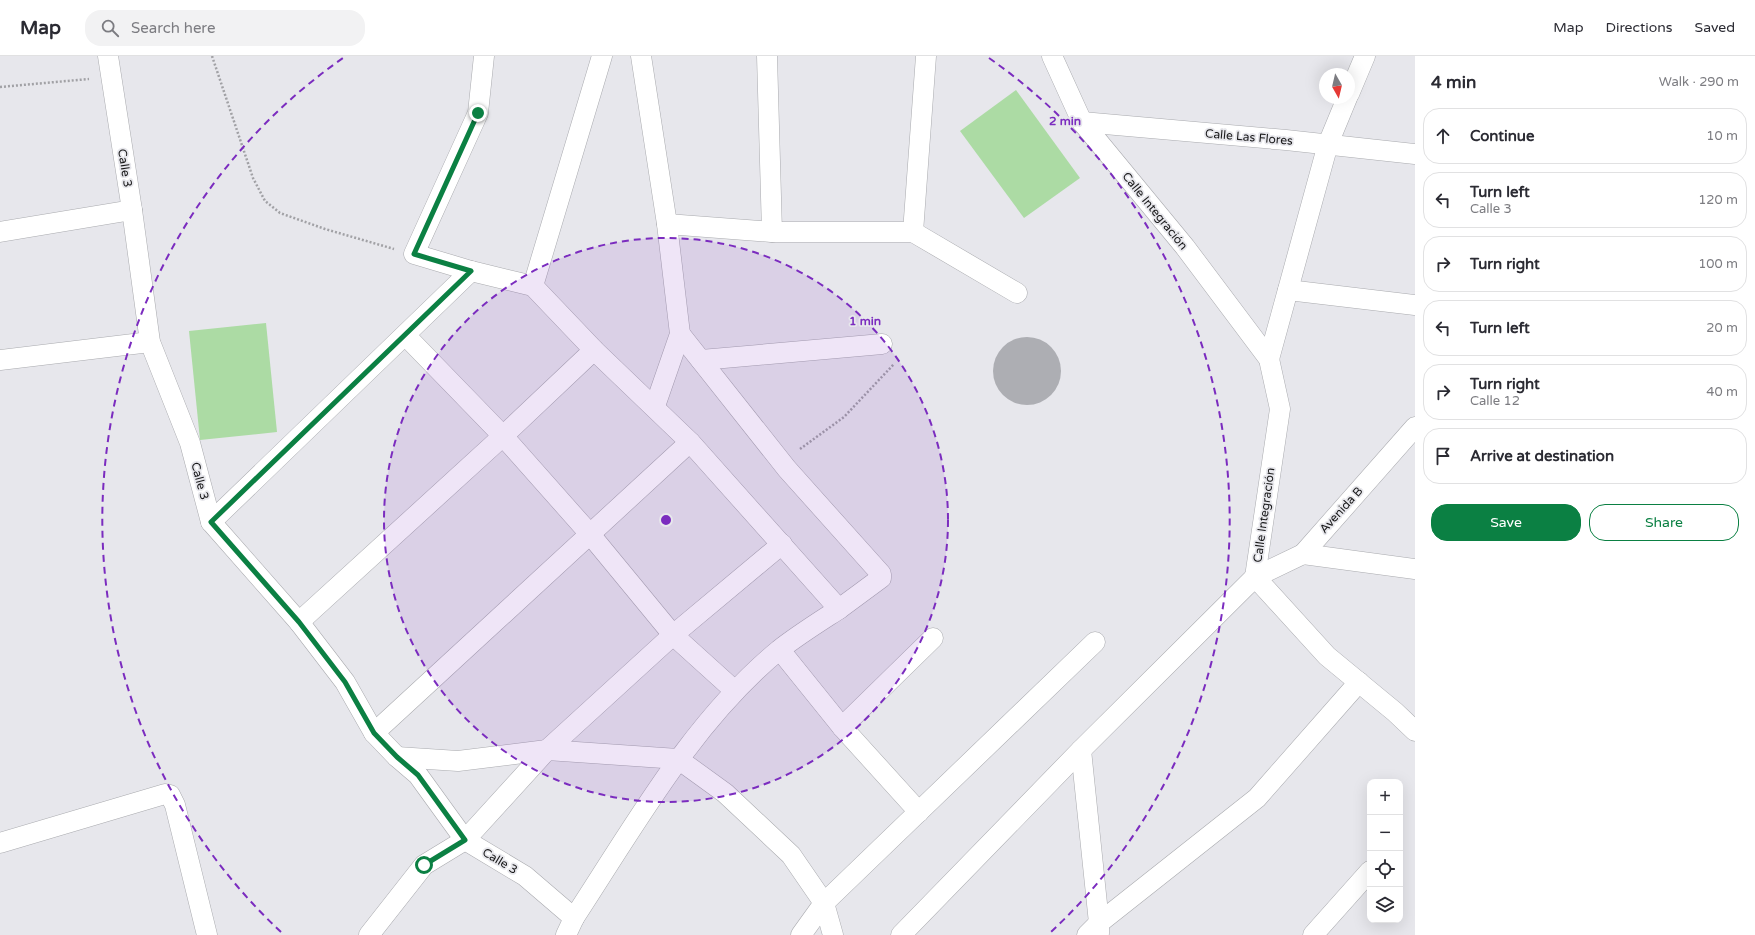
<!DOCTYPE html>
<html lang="en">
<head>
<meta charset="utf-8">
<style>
  :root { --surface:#fff; --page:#f2f2f3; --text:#2b2b33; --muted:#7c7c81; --line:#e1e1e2; --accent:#0b8043 }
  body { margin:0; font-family:"Varela Round",sans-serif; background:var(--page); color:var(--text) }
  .controls { position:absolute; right:12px; bottom:12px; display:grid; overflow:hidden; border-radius:8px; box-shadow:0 4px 16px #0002 }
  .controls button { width:36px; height:36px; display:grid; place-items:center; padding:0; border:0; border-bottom:1px solid var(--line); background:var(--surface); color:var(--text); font:20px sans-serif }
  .compass { position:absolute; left:1319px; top:12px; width:36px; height:36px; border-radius:50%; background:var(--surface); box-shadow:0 4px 16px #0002; rotate:172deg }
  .stop { position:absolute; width:12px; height:12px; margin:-9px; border:3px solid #0b8043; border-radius:50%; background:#fff }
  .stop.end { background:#0b8043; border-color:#fff; box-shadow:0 1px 4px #0008 }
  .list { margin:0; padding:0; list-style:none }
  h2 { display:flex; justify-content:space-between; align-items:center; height:52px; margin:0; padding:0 16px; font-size:17px }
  h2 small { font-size:13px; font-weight:400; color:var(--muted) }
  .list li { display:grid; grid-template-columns:26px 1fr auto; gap:12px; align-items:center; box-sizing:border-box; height:56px; margin:0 8px 8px; padding:0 8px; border:1px solid var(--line); border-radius:16px }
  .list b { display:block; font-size:15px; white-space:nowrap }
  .list p { margin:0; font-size:13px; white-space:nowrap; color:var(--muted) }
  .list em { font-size:13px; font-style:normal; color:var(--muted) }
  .actions { display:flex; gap:8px; padding:12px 16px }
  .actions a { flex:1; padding:9px 0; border:1px solid var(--accent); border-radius:16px; text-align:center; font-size:14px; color:var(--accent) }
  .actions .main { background:var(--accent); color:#fff }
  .icon { flex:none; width:22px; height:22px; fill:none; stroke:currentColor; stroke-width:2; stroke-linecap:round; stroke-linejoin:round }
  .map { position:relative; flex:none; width:1415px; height:879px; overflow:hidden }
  header { display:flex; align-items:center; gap:24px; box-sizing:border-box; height:56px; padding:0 20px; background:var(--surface); border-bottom:1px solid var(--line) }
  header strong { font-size:19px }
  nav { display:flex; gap:22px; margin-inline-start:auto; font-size:14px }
  .search { width:280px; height:36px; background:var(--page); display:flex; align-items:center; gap:10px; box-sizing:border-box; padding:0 14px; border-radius:16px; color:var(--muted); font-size:15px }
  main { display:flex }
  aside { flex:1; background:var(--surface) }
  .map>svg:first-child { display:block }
  .green { fill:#acdba4 }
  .building { fill:#adaeb3 }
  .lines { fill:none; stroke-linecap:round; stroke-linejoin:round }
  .street-casing { stroke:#a9aaae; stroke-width:21 }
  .path { stroke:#a1a1a5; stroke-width:2.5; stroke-dasharray:2 2; stroke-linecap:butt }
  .street { stroke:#fff; stroke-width:20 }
  .route { stroke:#0b8043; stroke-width:5 }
  .ring { fill:none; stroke:#7b2cbf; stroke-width:2; stroke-dasharray:7 5 }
  .labels { text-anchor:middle; stroke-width:3.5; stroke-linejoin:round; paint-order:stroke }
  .street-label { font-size:12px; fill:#181819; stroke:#e7e7ec }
  .centre { fill:#7b2cbf; stroke:#e7e7ec; stroke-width:2 }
  .ring-label { font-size:12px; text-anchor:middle; font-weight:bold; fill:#7b2cbf; stroke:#e7e7ec; stroke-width:3.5; stroke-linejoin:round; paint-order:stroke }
</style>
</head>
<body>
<header>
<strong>Map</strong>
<div class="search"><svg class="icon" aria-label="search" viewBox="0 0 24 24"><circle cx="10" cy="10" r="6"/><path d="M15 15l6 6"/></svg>Search here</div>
<nav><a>Map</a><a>Directions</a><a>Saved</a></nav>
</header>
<main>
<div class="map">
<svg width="1415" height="879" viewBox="0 0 1415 879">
  <rect width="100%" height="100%" fill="#e7e7ec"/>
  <g class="green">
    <polygon points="1016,34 1080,122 1024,162 960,75"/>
    <polygon points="266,267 277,376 200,384 189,275"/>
  </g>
  <circle class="building" cx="1027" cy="315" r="34"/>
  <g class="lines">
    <defs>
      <g id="street">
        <polyline points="108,0 132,154 150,286 190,387 211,466 299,566 345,626 374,677 397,701 418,719 465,784 525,820 574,862 566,879"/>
        <path d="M484,0L478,57L414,198L471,215L533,230L594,294L690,386L839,553C819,566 798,579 779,594C692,666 635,769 574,862"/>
        <polyline points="641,0 667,168 680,278 655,350"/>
        <polyline points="767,0 772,176"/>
        <polyline points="1052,0 1082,66 1185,191 1269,303 1280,353 1255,521"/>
        <polyline points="1349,38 1365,0"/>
        <polyline points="1082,66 1286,84 1415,98"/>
        <polyline points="667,168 772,176 913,176 1017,237"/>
        <polyline points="0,176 132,154"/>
        <polyline points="913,176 926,0"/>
        <polyline points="533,230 602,0"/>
        <polyline points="1288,234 1415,249"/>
        <polyline points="680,278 787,413 881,518 881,522 839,553"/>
        <polyline points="406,280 503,380 589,477 673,579 735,635"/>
        <polyline points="1269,303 1328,88 1347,42"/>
        <polyline points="0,304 150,286"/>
        <polyline points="701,304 882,288"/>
        <polyline points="211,466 471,215"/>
        <polyline points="1303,498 1415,513"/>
        <polyline points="1255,521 1327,600 1395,656 1415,675"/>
        <polyline points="299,566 503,380 594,294"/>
        <polyline points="780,594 842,671 919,756"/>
        <polyline points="842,671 933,582"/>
        <polyline points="374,677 690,386"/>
        <polyline points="1081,694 1099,867 1099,877"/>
        <polyline points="397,701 458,705 547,694 678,703 725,737 791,799 824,847 833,879"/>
        <polyline points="0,787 165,738 170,739 175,749 207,879"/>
        <polyline points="369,879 424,809 465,784 547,694 673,579 782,488"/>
        <polyline points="801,879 824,847 1095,586"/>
        <polyline points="901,879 1081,694 1255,521 1303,498 1415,371"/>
        <polyline points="1087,879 1099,867 1257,742 1359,626"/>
        <polyline points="1313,879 1370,815"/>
      </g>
    </defs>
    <use href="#street" class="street-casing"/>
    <g class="path">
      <polyline points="212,0 253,122 265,145 280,157 325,173 394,193"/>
      <polyline points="0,31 89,23"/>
      <polyline points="800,393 844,361 894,308"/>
    </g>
    <use href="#street" class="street"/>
  </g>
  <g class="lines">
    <polyline class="route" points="424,809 465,784 418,719 397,701 374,677 345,626 299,566 211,466 471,215 414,198 478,57"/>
  </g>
  <circle cx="666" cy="464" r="282" fill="#7b2cbf" fill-opacity=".12"/>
  <g class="ring">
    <circle cx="666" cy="464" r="282"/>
    <path d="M281 876A564 564 0 0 1 343 2M989 2A564 564 0 0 1 1051 876"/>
  </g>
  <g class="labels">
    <g class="street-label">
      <text transform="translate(1249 81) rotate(5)" y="4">Calle Las Flores</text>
      <text transform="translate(125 112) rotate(81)" y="4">Calle 3</text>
      <text transform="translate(1155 155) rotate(51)" y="4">Calle Integración</text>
      <text transform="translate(200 425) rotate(75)" y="4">Calle 3</text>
      <text transform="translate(1341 454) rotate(-48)" y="4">Avenida B</text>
      <text transform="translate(1264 459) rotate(-82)" y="4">Calle Integración</text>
      <text transform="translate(500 805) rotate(31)" y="4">Calle 3</text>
    </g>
  </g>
  <circle cx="666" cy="464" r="6" class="centre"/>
  <g class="ring-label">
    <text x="1065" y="69">2 min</text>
    <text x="865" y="269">1 min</text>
  </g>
</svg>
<div class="controls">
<button>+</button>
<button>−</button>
<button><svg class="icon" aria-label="locate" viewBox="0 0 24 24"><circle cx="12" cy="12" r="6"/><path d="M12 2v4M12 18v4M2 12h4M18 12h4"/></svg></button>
<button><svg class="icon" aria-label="layers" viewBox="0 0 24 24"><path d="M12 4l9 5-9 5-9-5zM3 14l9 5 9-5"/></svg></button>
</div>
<svg class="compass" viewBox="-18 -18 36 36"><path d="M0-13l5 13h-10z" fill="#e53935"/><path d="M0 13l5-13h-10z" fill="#7c7c81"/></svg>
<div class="stop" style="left:424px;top:809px"></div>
<div class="stop end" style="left:478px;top:57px"></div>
</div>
<aside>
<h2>4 min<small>Walk · 290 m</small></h2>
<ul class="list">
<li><svg class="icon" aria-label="ahead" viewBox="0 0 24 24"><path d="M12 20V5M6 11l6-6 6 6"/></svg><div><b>Continue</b></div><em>10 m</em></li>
<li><svg class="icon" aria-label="left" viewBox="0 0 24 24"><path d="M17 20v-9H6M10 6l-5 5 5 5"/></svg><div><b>Turn left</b><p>Calle 3</p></div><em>120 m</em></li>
<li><svg class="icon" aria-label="right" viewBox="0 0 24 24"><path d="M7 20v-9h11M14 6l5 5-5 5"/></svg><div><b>Turn right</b></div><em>100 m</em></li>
<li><svg class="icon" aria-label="left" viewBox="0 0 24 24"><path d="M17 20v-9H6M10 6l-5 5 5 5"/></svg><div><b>Turn left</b></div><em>20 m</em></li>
<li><svg class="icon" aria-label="right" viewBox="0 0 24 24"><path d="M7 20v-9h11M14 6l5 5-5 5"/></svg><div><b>Turn right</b><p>Calle 12</p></div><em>40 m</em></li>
<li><svg class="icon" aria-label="arrive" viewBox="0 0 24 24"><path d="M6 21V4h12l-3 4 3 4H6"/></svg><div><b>Arrive at destination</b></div></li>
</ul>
<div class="actions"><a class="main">Save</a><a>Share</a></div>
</aside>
</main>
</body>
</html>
